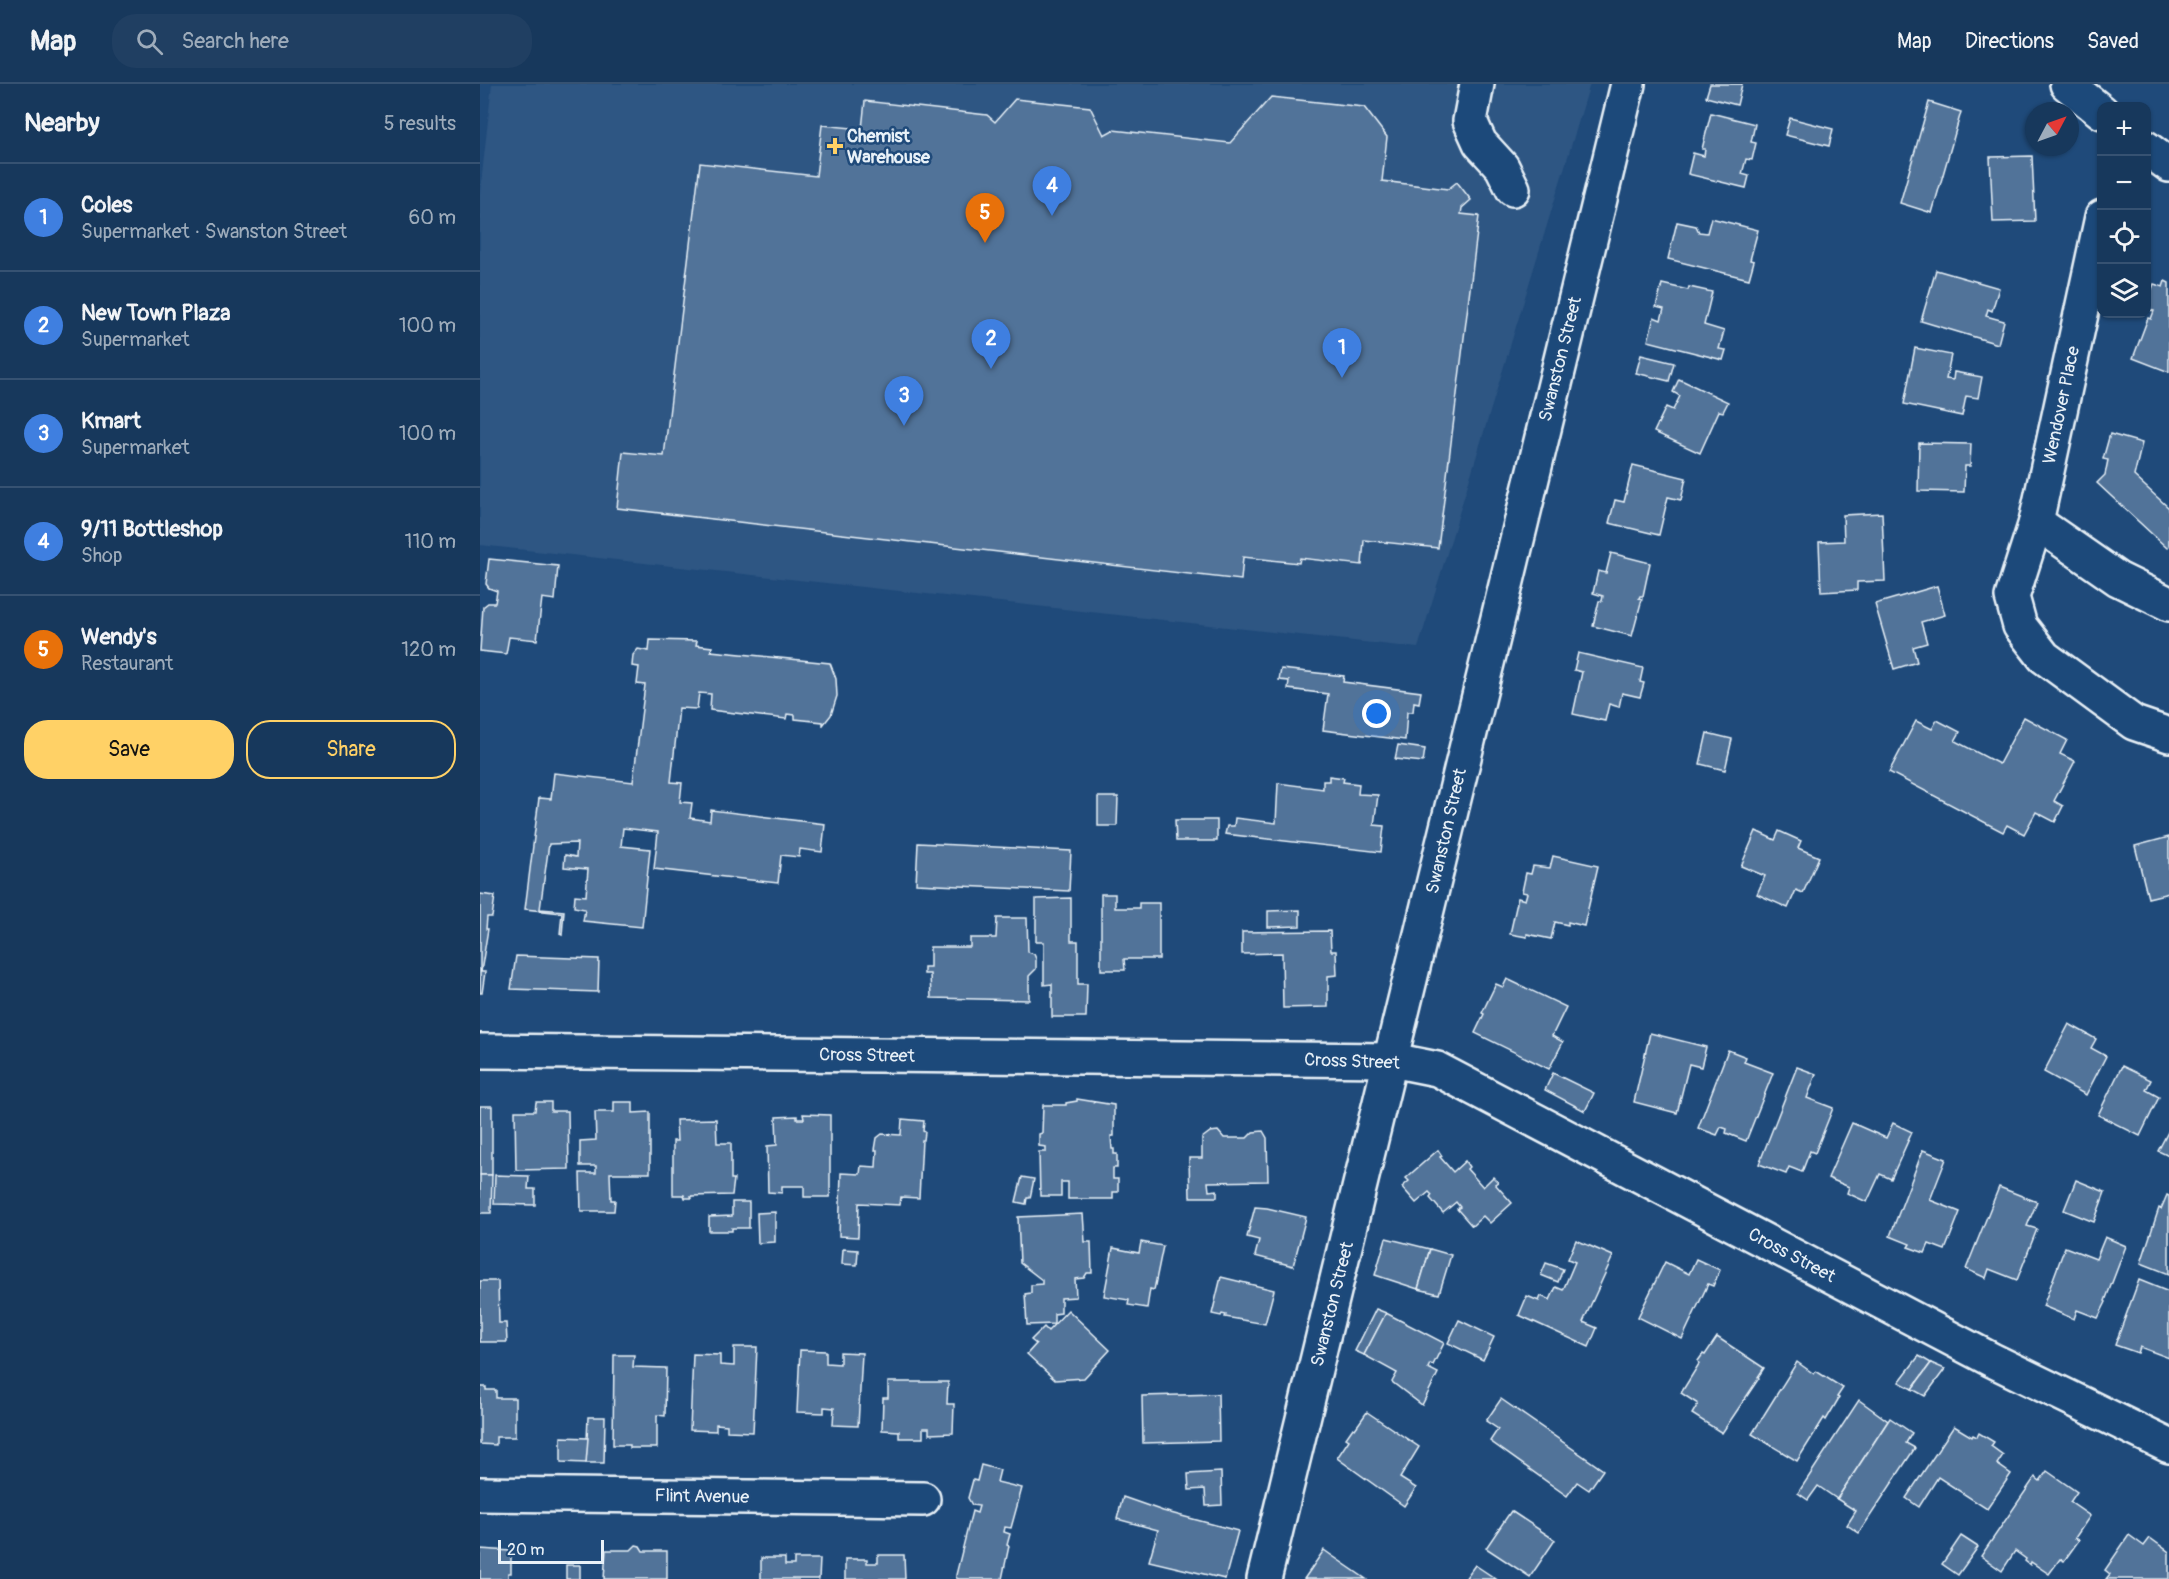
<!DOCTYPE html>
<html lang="en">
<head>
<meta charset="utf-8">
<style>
  :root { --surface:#17385c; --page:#203f62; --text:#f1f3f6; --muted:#9eacbb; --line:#365272; --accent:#ffd166 }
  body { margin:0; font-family:Pangolin,sans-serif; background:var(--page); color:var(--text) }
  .controls { position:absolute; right:18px; top:18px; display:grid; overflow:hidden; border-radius:12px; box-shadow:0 2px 4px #0004 }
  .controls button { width:54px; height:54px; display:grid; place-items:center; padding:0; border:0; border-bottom:2px solid var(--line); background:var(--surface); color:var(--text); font:30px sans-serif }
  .compass { position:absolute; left:1545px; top:18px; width:54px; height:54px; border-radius:50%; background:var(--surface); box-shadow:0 2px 4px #0004; rotate:49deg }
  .scale { position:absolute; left:18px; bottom:15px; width:106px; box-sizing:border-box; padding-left:6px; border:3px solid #e8f1f8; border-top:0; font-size:16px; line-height:21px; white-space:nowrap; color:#e8f1f8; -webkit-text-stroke:4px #1f4a7a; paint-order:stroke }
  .you { position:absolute; left:897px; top:630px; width:21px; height:21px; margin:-15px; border:4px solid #fff; border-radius:50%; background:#1a73e8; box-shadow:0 0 0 9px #1a73e833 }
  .badge { display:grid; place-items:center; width:39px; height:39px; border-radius:50%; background:var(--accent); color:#fff; font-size:20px; font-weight:700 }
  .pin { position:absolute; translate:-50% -50px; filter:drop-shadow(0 2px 3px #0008) }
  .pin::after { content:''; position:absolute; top:32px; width:21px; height:18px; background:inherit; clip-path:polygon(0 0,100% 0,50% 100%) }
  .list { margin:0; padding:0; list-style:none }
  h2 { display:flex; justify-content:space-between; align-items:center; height:78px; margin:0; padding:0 24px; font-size:26px }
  h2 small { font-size:20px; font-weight:400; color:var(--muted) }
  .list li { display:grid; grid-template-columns:39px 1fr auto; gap:18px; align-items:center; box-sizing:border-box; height:108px; padding:0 24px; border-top:2px solid var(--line) }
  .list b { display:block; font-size:22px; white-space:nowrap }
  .list p { margin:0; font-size:20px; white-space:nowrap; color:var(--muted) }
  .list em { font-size:20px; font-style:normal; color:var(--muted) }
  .actions { display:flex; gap:12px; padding:18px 24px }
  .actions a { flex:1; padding:14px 0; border:2px solid var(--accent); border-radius:24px; text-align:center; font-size:21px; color:var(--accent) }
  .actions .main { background:var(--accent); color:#111 }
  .icon { flex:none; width:33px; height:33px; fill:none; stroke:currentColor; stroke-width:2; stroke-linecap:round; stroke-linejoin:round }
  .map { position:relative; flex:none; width:1689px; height:1495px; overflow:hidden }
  header { display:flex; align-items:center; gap:36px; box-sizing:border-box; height:84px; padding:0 30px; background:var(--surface); border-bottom:2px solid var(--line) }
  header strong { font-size:28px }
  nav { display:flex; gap:33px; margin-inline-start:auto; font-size:21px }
  .search { width:420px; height:54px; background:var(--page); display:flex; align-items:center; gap:15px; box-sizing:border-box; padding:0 21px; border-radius:24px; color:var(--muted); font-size:22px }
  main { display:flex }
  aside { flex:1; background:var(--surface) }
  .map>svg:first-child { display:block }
  .built { fill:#2e5683 }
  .building { fill:#517399; stroke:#e8f1f8; stroke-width:1.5 }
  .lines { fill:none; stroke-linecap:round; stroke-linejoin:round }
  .minor-casing { stroke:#e8f1f8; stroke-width:38 }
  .minor { stroke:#1f4a7a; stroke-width:33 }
  .poi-dot { fill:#ffd166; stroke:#1f4a7a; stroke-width:2 }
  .labels { text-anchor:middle; stroke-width:5; stroke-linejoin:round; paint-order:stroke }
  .poi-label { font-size:18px; font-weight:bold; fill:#e8f1f8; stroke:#1f4a7a; text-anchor:start }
  .street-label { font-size:18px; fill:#e8f1f8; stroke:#1f4a7a }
</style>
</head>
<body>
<header>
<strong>Map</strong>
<div class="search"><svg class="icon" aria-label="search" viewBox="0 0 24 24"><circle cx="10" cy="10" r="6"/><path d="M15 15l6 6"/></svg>Search here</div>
<nav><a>Map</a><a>Directions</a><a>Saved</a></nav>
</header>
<main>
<aside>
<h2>Nearby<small>5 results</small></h2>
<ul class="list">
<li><span class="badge" style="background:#3f7fe0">1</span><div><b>Coles</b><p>Supermarket · Swanston Street</p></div><em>60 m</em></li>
<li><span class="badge" style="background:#3f7fe0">2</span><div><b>New Town Plaza</b><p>Supermarket</p></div><em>100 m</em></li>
<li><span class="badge" style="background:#3f7fe0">3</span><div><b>Kmart</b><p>Supermarket</p></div><em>100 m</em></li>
<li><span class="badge" style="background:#3f7fe0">4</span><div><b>9/11 Bottleshop</b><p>Shop</p></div><em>110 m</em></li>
<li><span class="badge" style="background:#e8710a">5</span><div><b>Wendy's</b><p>Restaurant</p></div><em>120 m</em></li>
</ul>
<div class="actions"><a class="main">Save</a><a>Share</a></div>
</aside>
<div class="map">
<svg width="1689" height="1495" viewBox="0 0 1689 1495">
  <rect width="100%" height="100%" fill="#1f4a7a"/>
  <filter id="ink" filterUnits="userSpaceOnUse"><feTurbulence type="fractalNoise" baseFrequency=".0167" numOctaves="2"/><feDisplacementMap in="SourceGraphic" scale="12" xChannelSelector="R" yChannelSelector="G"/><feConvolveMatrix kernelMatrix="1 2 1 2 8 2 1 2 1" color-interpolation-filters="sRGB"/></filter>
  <g filter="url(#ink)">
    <polygon class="built" points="12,0 1110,0 938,564 0,461 0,109"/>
    <g class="building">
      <polygon points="1230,0 1262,0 1257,21 1226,13"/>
      <polygon points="791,13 884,23 907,53 902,97 968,105 977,98 991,116 982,124 981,130 999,132 958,464 884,456 882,481 820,474 819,479 763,473 761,496 137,424 143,368 184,372 220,79 336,92 342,41 382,45 385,17 507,31 515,38 535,15 610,23 624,51 633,46 750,59"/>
      <polygon points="1449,18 1481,28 1452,129 1420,119"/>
      <polygon points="1231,29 1275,40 1271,58 1276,59 1272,76 1266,75 1262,90 1269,92 1266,104 1208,90 1213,69 1224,72 1225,65 1222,65"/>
      <polygon points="1310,34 1353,45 1349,62 1305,51"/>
      <polygon points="1552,72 1555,137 1513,138 1510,73"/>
      <polygon points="1231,134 1278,146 1270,176 1274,177 1269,195 1188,175 1197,138 1216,142 1219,148 1227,149"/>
      <polygon points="1456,186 1519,204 1512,227 1508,225 1506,232 1524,237 1518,260 1441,237"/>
      <polygon points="1685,197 1689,199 1689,288 1653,274 1668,234 1671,235 1674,227 1666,225 1666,219 1674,200 1683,203"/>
      <polygon points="1182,200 1208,206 1209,203 1232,208 1224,241 1244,247 1239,265 1246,266 1243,276 1168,257 1174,233 1181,236 1184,225 1176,223"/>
      <polygon points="1435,264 1471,271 1466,295 1473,296 1474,288 1502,293 1498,314 1486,312 1482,332 1424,320"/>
      <polygon points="1161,271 1194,279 1189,297 1156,289"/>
      <polygon points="1199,295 1248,318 1243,328 1239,327 1220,369 1174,348 1186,323 1193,326 1200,312 1193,308"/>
      <polygon points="1630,350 1662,359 1654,392 1689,424 1689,462 1687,464 1617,399 1625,391 1628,376 1623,375"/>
      <polygon points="1439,359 1491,360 1490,382 1485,382 1484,408 1438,407"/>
      <polygon points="1153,381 1206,394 1201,416 1188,413 1179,451 1129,439 1135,416 1144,418"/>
      <polygon points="1402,429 1405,497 1377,498 1377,506 1341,508 1339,458 1364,457 1363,431"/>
      <polygon points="1131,469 1170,479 1163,512 1160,512 1159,514 1162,515 1152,552 1113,542 1119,517 1122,517 1123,512 1113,509 1118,487 1126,489"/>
      <polygon points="9,475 78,482 75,516 62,514 57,556 29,553 26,570 0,567 3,523 8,519 15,519 17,507 9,504 6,500"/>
      <polygon points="1457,502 1465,531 1441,538 1447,559 1433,563 1437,578 1414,585 1395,520"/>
      <polygon points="170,556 217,557 216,561 232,563 231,567 350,579 356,595 357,612 351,631 343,641 343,638 315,635 315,631 307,630 306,635 230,626 231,610 219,609 217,625 199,624 191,698 202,699 200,718 212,719 210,734 230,737 231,726 345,740 342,768 320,765 319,773 301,771 298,799 174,785 178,748 143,744 141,762 170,765 162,843 103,837 105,825 94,823 95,811 106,812 108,785 84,783 85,771 96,773 97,759 69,760 60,825 84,827 82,851 80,850 82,829 45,825 59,714 71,715 74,689 153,698 165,601 157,600 159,583 152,582 153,571 158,565 169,567"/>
      <polygon points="1098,569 1163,584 1160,598 1164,599 1160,613 1142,609 1139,623 1129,620 1125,637 1093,630 1102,588 1094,586"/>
      <polygon points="801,585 864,592 863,598 941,608 939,619 934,618 933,628 927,628 925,656 843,646 848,610 808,605 809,597 799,596"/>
      <polygon points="1544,633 1587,656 1580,670 1595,677 1574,717 1583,722 1575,738 1556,728 1544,750 1527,741 1523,748 1409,688 1436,637 1452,645 1457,636 1480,648 1475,657 1519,680"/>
      <polygon points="1227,649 1252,655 1245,686 1220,680"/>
      <polygon points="918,661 945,665 943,678 915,675"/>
      <polygon points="849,692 864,694 863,698 879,700 878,710 898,711 894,741 904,742 901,768 745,750 747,742 754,742 755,734 796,739 798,699 843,705 843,697 849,697"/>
      <polygon points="618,713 638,713 637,742 618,742"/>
      <polygon points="695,736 737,736 737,757 696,757"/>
      <polygon points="1276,747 1295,756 1299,747 1321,757 1318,764 1339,773 1323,809 1316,806 1308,824 1277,810 1285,792 1261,782"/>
      <polygon points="1689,753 1689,809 1668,814 1655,762"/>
      <polygon points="438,759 591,767 589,807 436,800"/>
      <polygon points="1073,772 1118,782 1104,842 1088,838 1088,841 1075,838 1071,855 1047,850 1047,853 1030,850 1038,814 1045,816 1047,809 1042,808 1046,789 1051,790 1053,782 1070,784"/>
      <polygon points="0,810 15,812 12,833 7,833 6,845 8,845 1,888 5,888 2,909 0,909"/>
      <polygon points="621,810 635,810 635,824 659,824 659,819 679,819 679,875 644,875 645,886 621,886"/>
      <polygon points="591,814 591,857 598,857 598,900 607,900 606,933 572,933 572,900 564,901 564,858 556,858 556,815"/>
      <polygon points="820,826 820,842 788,843 788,827"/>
      <polygon points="517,834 547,834 548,868 554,870 556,875 556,885 549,892 549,916 451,914 450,890 444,890 444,883 450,883 450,863 490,863 490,854 516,854"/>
      <polygon points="850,847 851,867 856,867 857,891 848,892 848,923 803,924 802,869 762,870 762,848"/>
      <polygon points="36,872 119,875 118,908 31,905"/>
      <polygon points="1027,895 1086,923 1072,952 1083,958 1069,985 995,949 1004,930 1002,929 1016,900 1023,903"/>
      <polygon points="1589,940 1616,955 1611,964 1626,972 1606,1011 1564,988"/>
      <polygon points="1170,949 1226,963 1221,983 1209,980 1197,1029 1154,1018"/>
      <polygon points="1248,966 1266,973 1264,978 1293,989 1266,1057 1246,1049 1247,1045 1241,1043 1237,1051 1218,1044"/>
      <polygon points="1642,982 1671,996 1666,1006 1679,1013 1660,1052 1618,1031"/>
      <polygon points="1317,983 1336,990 1327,1014 1353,1024 1335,1069 1330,1067 1322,1088 1309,1083 1306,1090 1279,1080"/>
      <polygon points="1073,989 1114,1009 1105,1027 1065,1006"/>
      <polygon points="597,1015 634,1021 634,1052 631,1052 632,1065 634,1065 634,1070 637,1070 637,1084 633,1084 633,1095 638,1095 638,1108 633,1108 633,1115 588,1115 588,1098 581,1098 581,1112 560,1112 559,1068 566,1068 566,1063 559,1062 559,1050 562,1049 563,1021 586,1021 586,1019 597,1017"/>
      <polygon points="56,1018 71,1018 71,1027 88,1027 89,1085 36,1086 35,1027 55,1027"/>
      <polygon points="134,1018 153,1018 153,1029 170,1028 170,1089 130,1089 131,1116 135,1116 134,1127 101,1127 100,1089 116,1089 116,1082 100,1082 100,1057 116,1056 115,1028 134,1028"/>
      <rect x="0" y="1022" width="12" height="69"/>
      <polygon points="323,1030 350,1031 350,1113 324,1113 324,1102 302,1102 302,1109 288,1108 287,1062 297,1061 296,1033 317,1032 317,1035 324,1035"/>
      <polygon points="236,1035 237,1059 251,1059 251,1095 254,1095 252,1111 211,1112 212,1114 205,1114 204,1111 193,1111 193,1057 197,1057 196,1036"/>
      <polygon points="422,1035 444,1037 443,1047 445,1048 444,1056 442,1056 439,1114 421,1113 420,1121 379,1119 378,1153 359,1152 361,1089 380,1090 381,1082 396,1083 397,1066 395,1066 397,1054 402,1050 421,1051"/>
      <polygon points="1372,1039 1406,1054 1413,1039 1432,1048 1411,1095 1400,1090 1387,1118 1367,1109 1369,1103 1348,1094"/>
      <polygon points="1689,1046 1689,1072 1678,1067"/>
      <polygon points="738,1047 744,1054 767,1054 773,1048 783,1047 787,1054 788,1097 728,1098 729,1107 737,1106 737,1113 710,1113 709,1074 722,1074 722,1054 730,1048"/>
      <polygon points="958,1066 962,1072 960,1073 973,1088 985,1077 989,1083 987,1085 1003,1103 1013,1093 1018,1098 1015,1100 1032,1119 1010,1139 1003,1132 992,1142 977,1125 980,1123 976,1118 963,1129 950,1114 952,1111 949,1108 936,1119 922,1103 929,1097 926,1094"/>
      <polygon points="1443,1066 1466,1075 1450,1116 1480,1128 1465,1166 1449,1160 1445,1169 1428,1163 1430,1160 1410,1152"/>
      <polygon points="0,1091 12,1091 11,1129 0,1129"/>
      <polygon points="15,1091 49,1092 48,1105 55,1105 55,1121 14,1120"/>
      <polygon points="542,1093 554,1095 550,1114 547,1114 546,1120 536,1118"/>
      <polygon points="1596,1096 1625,1108 1614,1138 1584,1126"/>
      <polygon points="1519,1103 1557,1118 1547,1142 1557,1145 1537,1196 1509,1185 1506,1194 1486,1185"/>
      <polygon points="1687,1111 1689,1112 1689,1190 1661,1179 1679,1124 1681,1125"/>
      <polygon points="252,1118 269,1118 269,1144 252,1144 252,1147 229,1147 229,1133 252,1132"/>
      <polygon points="775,1123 787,1124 826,1133 813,1182 775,1172 779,1156 767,1153"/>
      <polygon points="295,1128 295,1158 278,1159 277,1129"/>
      <polygon points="603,1130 605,1158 611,1158 612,1189 607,1189 604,1194 595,1195 596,1213 581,1214 581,1229 574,1230 574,1240 547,1241 545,1210 551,1209 551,1201 562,1200 562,1196 540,1179 538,1133"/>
      <polygon points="1625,1153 1646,1162 1625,1217 1626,1218 1618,1234 1597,1226 1594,1235 1563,1222 1585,1163 1616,1175"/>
      <polygon points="906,1154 950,1165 938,1205 895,1191"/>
      <polygon points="1096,1156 1133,1172 1103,1238 1117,1244 1109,1263 1039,1231 1047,1212 1059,1217 1061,1212 1070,1216 1076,1203 1083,1206 1095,1178 1088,1175"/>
      <polygon points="661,1158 683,1162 674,1206 670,1205 667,1224 648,1221 649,1216 624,1212 633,1164 659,1169"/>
      <polygon points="363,1165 378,1166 377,1181 362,1180"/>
      <polygon points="950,1165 971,1171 959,1210 938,1205"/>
      <polygon points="1216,1175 1240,1186 1233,1202 1228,1200 1202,1255 1158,1233 1185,1178 1209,1190"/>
      <polygon points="1066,1179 1083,1185 1078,1198 1061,1191"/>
      <polygon points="741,1193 794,1206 785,1240 745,1233 746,1231 742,1230 741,1232 732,1230"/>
      <polygon points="1659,1196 1689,1208 1689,1274 1660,1263 1658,1269 1635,1261"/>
      <polygon points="0,1197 18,1197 19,1239 26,1239 27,1258 0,1258"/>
      <polygon points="896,1225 906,1229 884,1271 875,1267"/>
      <polygon points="588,1226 630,1266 604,1294 575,1296 547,1270 556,1260 551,1256 564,1243 568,1247"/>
      <polygon points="906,1229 964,1259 953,1281 950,1280 948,1284 958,1289 942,1321 912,1298 917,1289 884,1271"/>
      <polygon points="979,1236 1014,1253 1003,1276 968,1259"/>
      <polygon points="1237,1253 1284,1284 1278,1293 1279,1294 1242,1349 1212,1330 1218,1320 1201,1309 1219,1280 1218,1277 1223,1270 1225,1271"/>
      <polygon points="254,1263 277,1263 273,1348 247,1347 247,1341 236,1340 236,1347 210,1346 213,1270 240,1271 240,1281 254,1282"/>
      <polygon points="320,1266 346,1267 346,1279 360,1280 360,1268 382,1269 378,1342 353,1341 354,1324 344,1323 344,1329 317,1328"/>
      <polygon points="134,1271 154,1271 153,1283 186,1284 185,1332 177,1331 177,1364 150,1364 150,1361 133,1361"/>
      <polygon points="1439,1272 1451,1279 1432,1305 1419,1298"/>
      <polygon points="1317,1278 1334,1290 1336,1287 1363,1304 1357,1313 1359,1314 1346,1336 1344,1334 1317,1377 1272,1350"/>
      <polygon points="1451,1279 1465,1285 1445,1312 1432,1305"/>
      <polygon points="408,1298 468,1298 467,1320 474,1320 473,1349 449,1350 449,1344 443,1344 443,1354 419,1354 419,1347 402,1346 403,1314 408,1314"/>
      <polygon points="0,1303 6,1303 6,1306 16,1306 16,1314 35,1314 35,1353 16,1353 16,1361 0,1360"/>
      <polygon points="738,1310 739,1357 663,1359 662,1312"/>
      <polygon points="1021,1315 1123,1386 1109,1406 1097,1398 1087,1412 1010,1357 1018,1345 1006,1337"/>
      <polygon points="1379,1316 1408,1337 1357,1415 1338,1402 1328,1416 1318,1409"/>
      <polygon points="887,1328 939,1363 920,1394 936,1404 924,1422 857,1374 869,1356 866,1354 873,1344 875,1345"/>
      <polygon points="108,1333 125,1333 124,1379 106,1379"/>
      <polygon points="1410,1334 1432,1349 1426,1359 1435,1364 1379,1449 1367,1441 1376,1427 1357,1415"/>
      <polygon points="1474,1342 1492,1353 1493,1351 1497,1353 1499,1349 1514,1358 1511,1362 1523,1371 1517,1380 1531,1390 1507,1425 1458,1393 1439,1423 1426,1414"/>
      <polygon points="81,1353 108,1354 106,1379 81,1378"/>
      <polygon points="501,1381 520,1386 517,1398 542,1404 531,1444 525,1443 524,1448 530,1450 527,1461 529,1462 522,1495 479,1495 476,1494 476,1491 492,1427 497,1429 499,1422 492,1421 488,1414 493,1396 497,1397"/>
      <polygon points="1567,1387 1597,1408 1590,1418 1610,1432 1595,1454 1599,1456 1584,1477 1580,1475 1569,1490 1551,1478 1550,1481 1545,1477 1546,1475 1535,1467 1522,1487 1501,1472 1555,1393 1560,1397"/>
      <polygon points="741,1388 742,1421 726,1422 725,1405 709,1406 708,1390"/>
      <polygon points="643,1413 683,1427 758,1447 745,1495 669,1477 678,1446 637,1435"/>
      <polygon points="1031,1427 1075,1456 1050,1493 1006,1464"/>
      <polygon points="1649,1451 1664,1462 1670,1454 1689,1468 1689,1495 1626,1495 1630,1490 1625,1486"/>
      <polygon points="1481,1452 1498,1463 1478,1491 1462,1480"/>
      <polygon points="156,1461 160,1462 163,1467 187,1467 187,1495 124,1495 126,1466 151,1466"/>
      <polygon points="0,1465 31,1467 31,1489 28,1489 28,1495 0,1495"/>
      <polygon points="844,1466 851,1471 886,1495 824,1495"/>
      <polygon points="398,1471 424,1471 425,1495 365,1495 365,1475 387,1475 387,1479 398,1479"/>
      <polygon points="281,1474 305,1474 305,1481 314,1481 314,1475 340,1475 339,1495 281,1495"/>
      <rect x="86" y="1481" width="14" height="14"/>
      <polygon points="995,1481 1016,1495 985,1495"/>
    </g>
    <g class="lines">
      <defs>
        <g id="minor">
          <polyline points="997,0 990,37 1000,59 1022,83 1033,105"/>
          <polyline points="1587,0 1622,28"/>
          <polyline points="1666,64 1689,81"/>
          <polyline points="1622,133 1556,438 1532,513 1540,542 1564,573 1654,639 1689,651"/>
          <polyline points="1556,438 1638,495 1689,520"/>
          <polyline points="0,967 912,976 957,985 1512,1276 1689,1362"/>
          <polyline points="0,1410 443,1415"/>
          <path d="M784,1495C907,997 1025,498 1148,0"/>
        </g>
      </defs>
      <use href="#minor" class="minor-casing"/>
      <use href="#minor" class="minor"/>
    </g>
  </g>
  <path class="poi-dot" d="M352 53h6v6h6v6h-6v6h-6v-6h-6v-6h6z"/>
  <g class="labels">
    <g class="poi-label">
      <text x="367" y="58">Chemist<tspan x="367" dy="21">Warehouse</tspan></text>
    </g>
    <g class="street-label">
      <text transform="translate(1080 275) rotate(-76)" y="6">Swanston Street</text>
      <text transform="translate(1581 321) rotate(-78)" y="6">Wendover Place</text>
      <text transform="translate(966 747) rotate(-77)" y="6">Swanston Street</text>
      <text transform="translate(387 971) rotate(1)" y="6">Cross Street</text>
      <text transform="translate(872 977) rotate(2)" y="6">Cross Street</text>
      <text transform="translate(1312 1171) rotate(28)" y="6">Cross Street</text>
      <text transform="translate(852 1220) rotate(-76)" y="6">Swanston Street</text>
      <text transform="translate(222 1412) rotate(1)" y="6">Flint Avenue</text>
    </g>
  </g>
</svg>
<div class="controls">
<button>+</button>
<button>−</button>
<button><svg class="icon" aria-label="locate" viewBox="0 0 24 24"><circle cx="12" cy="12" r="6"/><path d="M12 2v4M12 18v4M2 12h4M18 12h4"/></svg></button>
<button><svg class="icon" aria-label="layers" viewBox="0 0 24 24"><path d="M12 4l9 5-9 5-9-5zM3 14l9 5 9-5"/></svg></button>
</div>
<svg class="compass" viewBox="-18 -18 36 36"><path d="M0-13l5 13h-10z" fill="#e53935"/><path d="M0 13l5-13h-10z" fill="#9eacbb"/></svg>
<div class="scale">20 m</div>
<div class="you"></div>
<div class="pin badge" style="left:862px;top:294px;background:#3f7fe0">1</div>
<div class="pin badge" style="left:511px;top:285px;background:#3f7fe0">2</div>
<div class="pin badge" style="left:424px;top:342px;background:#3f7fe0">3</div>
<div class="pin badge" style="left:572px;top:132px;background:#3f7fe0">4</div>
<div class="pin badge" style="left:505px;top:159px;background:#e8710a">5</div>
</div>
</main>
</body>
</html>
